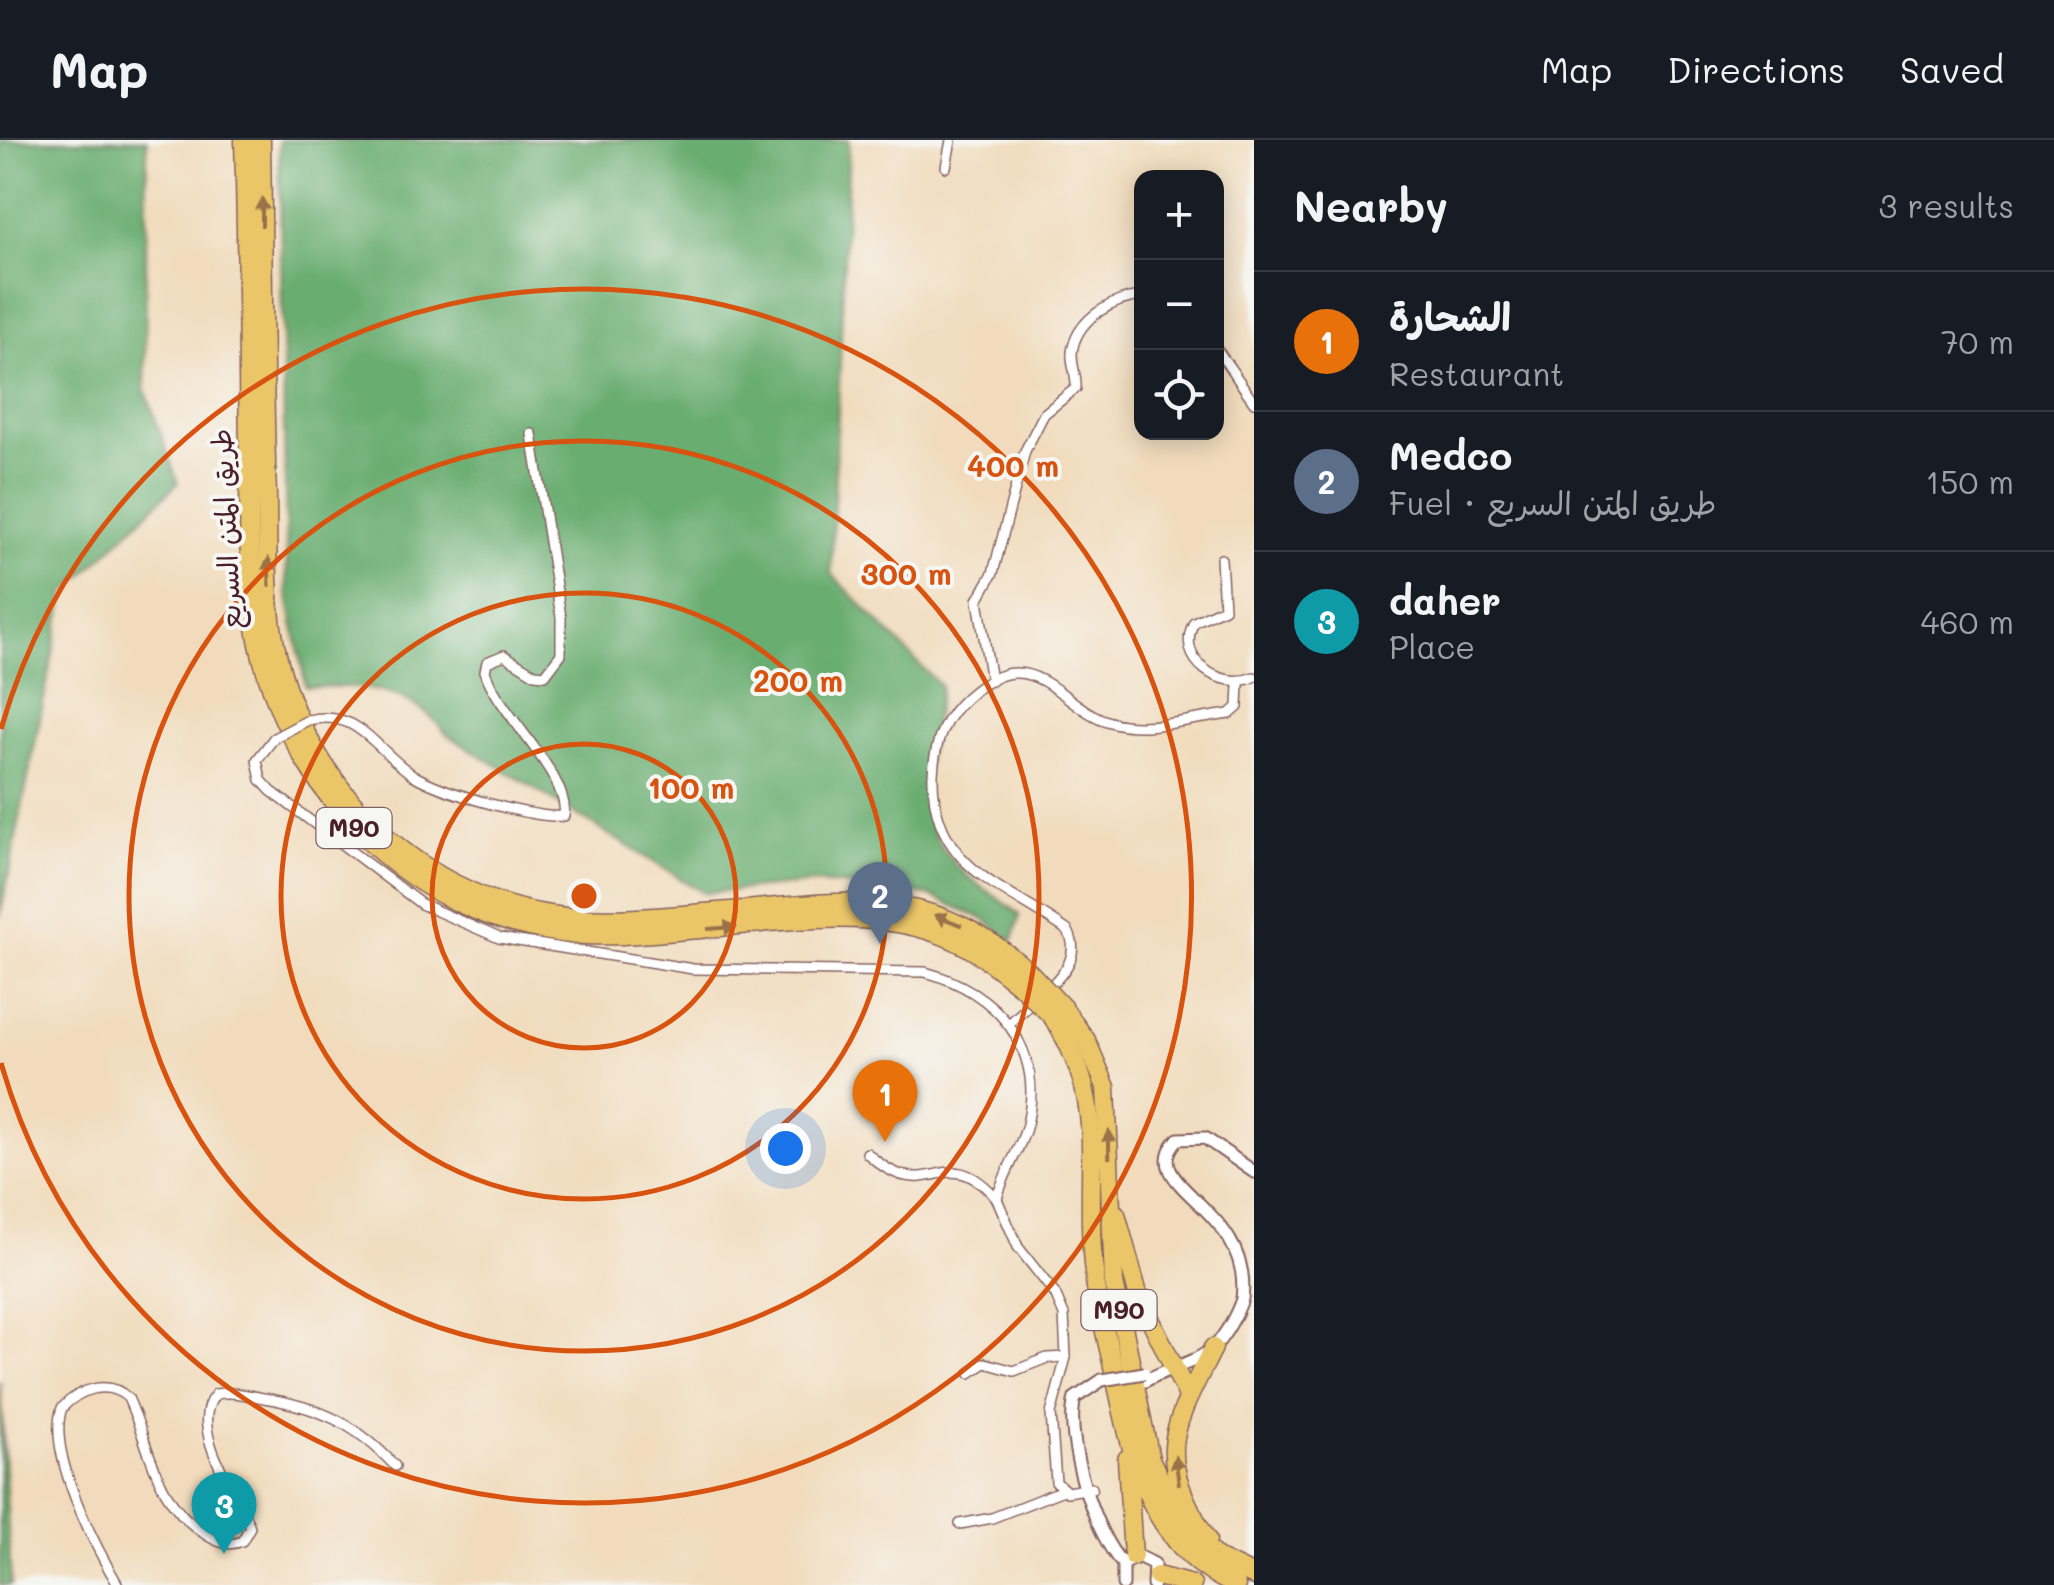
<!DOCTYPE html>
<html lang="en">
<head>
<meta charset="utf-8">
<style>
  :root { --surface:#171b24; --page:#20242c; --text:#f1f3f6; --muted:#9ea1a6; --line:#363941; --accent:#b45309 }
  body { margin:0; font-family:Mali,"Playpen Sans Arabic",sans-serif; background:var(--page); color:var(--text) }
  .controls { position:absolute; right:30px; top:30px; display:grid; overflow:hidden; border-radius:20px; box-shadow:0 5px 25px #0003 }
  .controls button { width:90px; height:90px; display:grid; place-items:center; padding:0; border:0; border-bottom:2px solid var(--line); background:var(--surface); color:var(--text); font:50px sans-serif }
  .you { position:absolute; left:785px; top:1008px; width:35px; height:35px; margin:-25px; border:8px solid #fff; border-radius:50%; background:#1a73e8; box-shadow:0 0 0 15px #1a73e833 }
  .badge { display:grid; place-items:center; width:65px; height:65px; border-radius:50%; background:var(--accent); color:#fff; font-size:32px; font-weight:700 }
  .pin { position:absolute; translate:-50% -82px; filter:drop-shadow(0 2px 5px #0008) }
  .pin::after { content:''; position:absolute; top:52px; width:35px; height:30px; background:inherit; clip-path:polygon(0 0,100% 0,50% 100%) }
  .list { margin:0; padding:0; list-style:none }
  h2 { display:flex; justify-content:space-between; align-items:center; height:130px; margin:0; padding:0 40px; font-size:42px }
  h2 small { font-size:32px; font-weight:400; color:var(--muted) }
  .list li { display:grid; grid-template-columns:65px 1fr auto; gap:30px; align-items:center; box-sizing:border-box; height:140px; padding:0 40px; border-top:2px solid var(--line) }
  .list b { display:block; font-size:38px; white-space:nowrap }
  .list p { margin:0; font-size:32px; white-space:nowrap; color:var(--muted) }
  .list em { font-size:32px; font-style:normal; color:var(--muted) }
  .icon { flex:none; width:55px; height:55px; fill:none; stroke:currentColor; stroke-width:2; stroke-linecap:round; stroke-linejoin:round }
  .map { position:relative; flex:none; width:1254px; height:1445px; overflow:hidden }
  header { display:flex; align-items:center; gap:60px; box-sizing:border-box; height:140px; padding:0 50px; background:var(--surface); border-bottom:2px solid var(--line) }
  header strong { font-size:48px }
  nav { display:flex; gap:55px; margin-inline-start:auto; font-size:35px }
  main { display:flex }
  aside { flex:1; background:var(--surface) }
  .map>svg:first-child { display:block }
  .forest { fill:#6bad71; stroke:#5a664e; stroke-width:2.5 }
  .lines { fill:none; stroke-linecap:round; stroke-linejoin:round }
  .minor-casing { stroke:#84615e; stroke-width:12 }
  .tertiary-casing { stroke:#84615e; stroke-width:15 }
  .motorway-casing { stroke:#84615e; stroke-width:21 }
  .minor { stroke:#fff; stroke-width:9 }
  .tertiary { stroke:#fff; stroke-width:11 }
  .motorway { stroke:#ebc669; stroke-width:18 }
  .minor-bridge-casing { stroke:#84615e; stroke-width:12; stroke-linecap:butt }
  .tertiary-bridge-casing { stroke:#84615e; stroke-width:15; stroke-linecap:butt }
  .motorway-bridge-casing { stroke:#84615e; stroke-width:21; stroke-linecap:butt }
  .minor-bridge { stroke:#fff; stroke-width:9 }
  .tertiary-bridge { stroke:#fff; stroke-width:11 }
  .motorway-bridge { stroke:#ebc669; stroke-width:18 }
  .oneway { fill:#9a724a }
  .ring { fill:none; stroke:#d8530f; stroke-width:5 }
  .labels { text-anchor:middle; stroke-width:8; stroke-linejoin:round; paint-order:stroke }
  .shield { fill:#f6f6f2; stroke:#7e6067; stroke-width:2.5 }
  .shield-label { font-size:25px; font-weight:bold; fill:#4a1f2b }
  .street-label { font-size:28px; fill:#4a1f2b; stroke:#f6f6f2 }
  .centre { fill:#d8530f; stroke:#f6f6f2; stroke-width:5 }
  .ring-label { font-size:30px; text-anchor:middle; font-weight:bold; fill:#d8530f; stroke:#f6f6f2; stroke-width:8; stroke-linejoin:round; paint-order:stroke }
</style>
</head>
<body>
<header>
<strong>Map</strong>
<nav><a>Map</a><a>Directions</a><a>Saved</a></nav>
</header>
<main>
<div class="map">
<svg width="1254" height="1445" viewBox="0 0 1254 1445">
  <rect width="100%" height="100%" fill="#f6f6f2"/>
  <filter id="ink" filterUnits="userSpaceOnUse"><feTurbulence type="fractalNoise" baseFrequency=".01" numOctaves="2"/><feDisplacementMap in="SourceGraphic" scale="20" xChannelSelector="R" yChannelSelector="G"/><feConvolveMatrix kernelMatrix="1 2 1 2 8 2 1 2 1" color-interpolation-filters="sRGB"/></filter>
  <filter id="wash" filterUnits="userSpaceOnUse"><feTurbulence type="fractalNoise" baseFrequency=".0048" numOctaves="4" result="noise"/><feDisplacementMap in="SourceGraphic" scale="40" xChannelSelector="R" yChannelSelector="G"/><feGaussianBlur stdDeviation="2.25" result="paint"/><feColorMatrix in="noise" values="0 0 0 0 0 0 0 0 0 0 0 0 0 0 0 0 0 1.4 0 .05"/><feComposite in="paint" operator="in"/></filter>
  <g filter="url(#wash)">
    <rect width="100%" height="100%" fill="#f1dbbc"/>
    <g class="forest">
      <polygon points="0,0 147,0 145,250 178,343 65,453 0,777"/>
      <path d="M279,0H849L831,433L941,547C929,617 903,676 963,732C980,748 1002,759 1020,775L1013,801L983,779L931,756L901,750L816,743L704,753L446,594C411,546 360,545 306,547L287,451Z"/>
      <polygon points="0,1240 11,1445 0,1445"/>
    </g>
  </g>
  <g filter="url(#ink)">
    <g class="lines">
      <defs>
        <g id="minor">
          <polyline points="946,27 951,0"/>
          <polyline points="1216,208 1254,262"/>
          <path d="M1221,419L1224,468L1194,482C1174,520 1221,551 1254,537"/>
          <path d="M991,541L978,460L993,433L1025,311L1044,274L1076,248C1077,234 1069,220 1073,207C1080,177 1113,159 1142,156"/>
          <path d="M308,580C359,568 375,610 413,635C441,652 533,679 564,676C571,636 497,572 485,531L487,522L504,515L535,534L545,535L561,514V477L532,294"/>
          <path d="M274,598L257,620L261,640L271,651L421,764L499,798L693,829L925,832C997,851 1047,909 1026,988C1019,1012 1003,1033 997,1059L1018,1107L1055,1154L1064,1175L1066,1217L1051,1274L1056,1342L1067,1352L1092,1348"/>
          <path d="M1047,850C1064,833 1081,815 1068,791C1006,746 931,729 933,635C934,611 939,590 954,571C967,555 995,531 1017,533C1051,534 1076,573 1110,582C1145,593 1194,578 1230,574L1238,567L1239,544"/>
          <polyline points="1010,883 1035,860"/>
          <path d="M867,1013C930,1072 943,996 997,1059"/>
          <polyline points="970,1233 985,1223 1014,1231 1047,1218 1066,1217"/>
          <polyline points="960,1384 992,1378 1063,1350"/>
          <path d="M118,1445C95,1406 46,1312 62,1268C79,1249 108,1239 128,1258C151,1308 154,1361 205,1394C217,1402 229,1407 242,1401L250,1387C239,1358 185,1286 216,1254C232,1251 248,1255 264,1258C319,1267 357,1284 395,1326"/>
        </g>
        <g id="tertiary">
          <path d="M1102,1240L1075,1258C1064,1297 1094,1395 1123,1424"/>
          <path d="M1145,1241C1166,1228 1197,1224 1215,1206C1226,1194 1237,1174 1242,1159C1254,1066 1133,1047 1178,999L1205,998L1254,1032"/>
          <polyline points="1123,1445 1123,1424 1138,1416 1154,1424 1153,1445"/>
        </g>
        <g id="motorway">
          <path d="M244,0C247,108 248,217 249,325C250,389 246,459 263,521C303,664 412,773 562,793C600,798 638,794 676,791C768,785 881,759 966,806C986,817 1003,832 1021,846"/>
          <path d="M261,0C263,119 263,237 267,355C268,408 265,463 277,514C306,644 416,755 550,775C610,784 670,775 731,771C852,761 930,744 1029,832"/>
          <polyline points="1063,868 1086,900 1106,947 1114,1142 1150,1319 1183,1386 1217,1418 1254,1436"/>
          <path d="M1052,876C1107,960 1086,1018 1092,1111C1094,1151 1105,1191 1114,1231C1132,1314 1147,1408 1236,1445"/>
          <polyline points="1116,1074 1138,1154 1188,1256"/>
          <polyline points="1127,1319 1133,1416"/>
          <path d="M1207,1400C1154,1312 1171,1292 1213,1208"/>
          <polyline points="1157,1436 1192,1445"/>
        </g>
      </defs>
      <use href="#minor" class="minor-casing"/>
      <use href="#tertiary" class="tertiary-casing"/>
      <use href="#motorway" class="motorway-casing"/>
      <use href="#minor" class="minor"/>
      <use href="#tertiary" class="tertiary"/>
      <use href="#motorway" class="motorway"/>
      <defs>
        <polyline id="minor-bridge" points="274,598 308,580"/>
        <polyline id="tertiary-bridge" points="1102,1240 1144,1233"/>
        <g id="motorway-bridge">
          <polyline points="1029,832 1063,868"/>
          <polyline points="1021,846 1052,876"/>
        </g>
      </defs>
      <use href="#minor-bridge" class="minor-bridge-casing"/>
      <use href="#tertiary-bridge" class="tertiary-bridge-casing"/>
      <use href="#motorway-bridge" class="motorway-bridge-casing"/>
      <use href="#minor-bridge" class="minor-bridge"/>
      <use href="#tertiary-bridge" class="tertiary-bridge"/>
      <use href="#motorway-bridge" class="motorway-bridge"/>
    </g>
    <defs><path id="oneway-solid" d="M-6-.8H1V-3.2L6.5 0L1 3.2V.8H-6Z" transform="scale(2.5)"/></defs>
    <g class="oneway">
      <use href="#oneway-solid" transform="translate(262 72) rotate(-90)"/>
      <use href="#oneway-solid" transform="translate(269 432) rotate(-92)"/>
      <use href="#oneway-solid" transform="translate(948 780) rotate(-158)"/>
      <use href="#oneway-solid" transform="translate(722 788) rotate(-4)"/>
      <use href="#oneway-solid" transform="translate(1109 1004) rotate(-91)"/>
      <use href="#oneway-solid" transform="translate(1177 1330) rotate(-98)"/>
    </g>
  </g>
  <g class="ring">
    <circle cx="584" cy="756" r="152"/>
    <circle cx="584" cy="756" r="303"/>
    <circle cx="584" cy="756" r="455"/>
    <path d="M1 589A607 607 0 1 1 1 923"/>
  </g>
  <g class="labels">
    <g class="shield">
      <rect x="316.5" y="668" width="75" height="40" rx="8"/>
      <rect x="1081.5" y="1150" width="75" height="40" rx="8"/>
    </g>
    <g class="shield-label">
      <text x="354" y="697">M90</text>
      <text x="1119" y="1179">M90</text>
    </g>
    <g class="street-label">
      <text transform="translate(226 389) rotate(-93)" y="10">طريق المتن السريع</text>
    </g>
  </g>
  <circle cx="584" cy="756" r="15" class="centre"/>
  <g class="ring-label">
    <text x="1013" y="337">400 m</text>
    <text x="906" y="445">300 m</text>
    <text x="798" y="552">200 m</text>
    <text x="691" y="659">100 m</text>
  </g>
</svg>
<div class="controls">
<button>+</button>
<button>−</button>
<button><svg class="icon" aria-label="locate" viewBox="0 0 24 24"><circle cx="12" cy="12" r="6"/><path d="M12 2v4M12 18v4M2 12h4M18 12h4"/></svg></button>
</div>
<div class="you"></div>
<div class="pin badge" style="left:885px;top:1002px;background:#e8710a">1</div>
<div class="pin badge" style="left:880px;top:804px;background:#5c6f8a">2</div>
<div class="pin badge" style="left:224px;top:1414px;background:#0f9aa8">3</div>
</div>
<aside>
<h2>Nearby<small>3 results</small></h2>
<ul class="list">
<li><span class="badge" style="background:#e8710a">1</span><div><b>الشحارة</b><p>Restaurant</p></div><em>70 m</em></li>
<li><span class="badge" style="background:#5c6f8a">2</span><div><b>Medco</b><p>Fuel · طريق المتن السريع</p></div><em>150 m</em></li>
<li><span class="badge" style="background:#0f9aa8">3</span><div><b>daher</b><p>Place</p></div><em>460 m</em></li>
</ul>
</aside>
</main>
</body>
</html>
